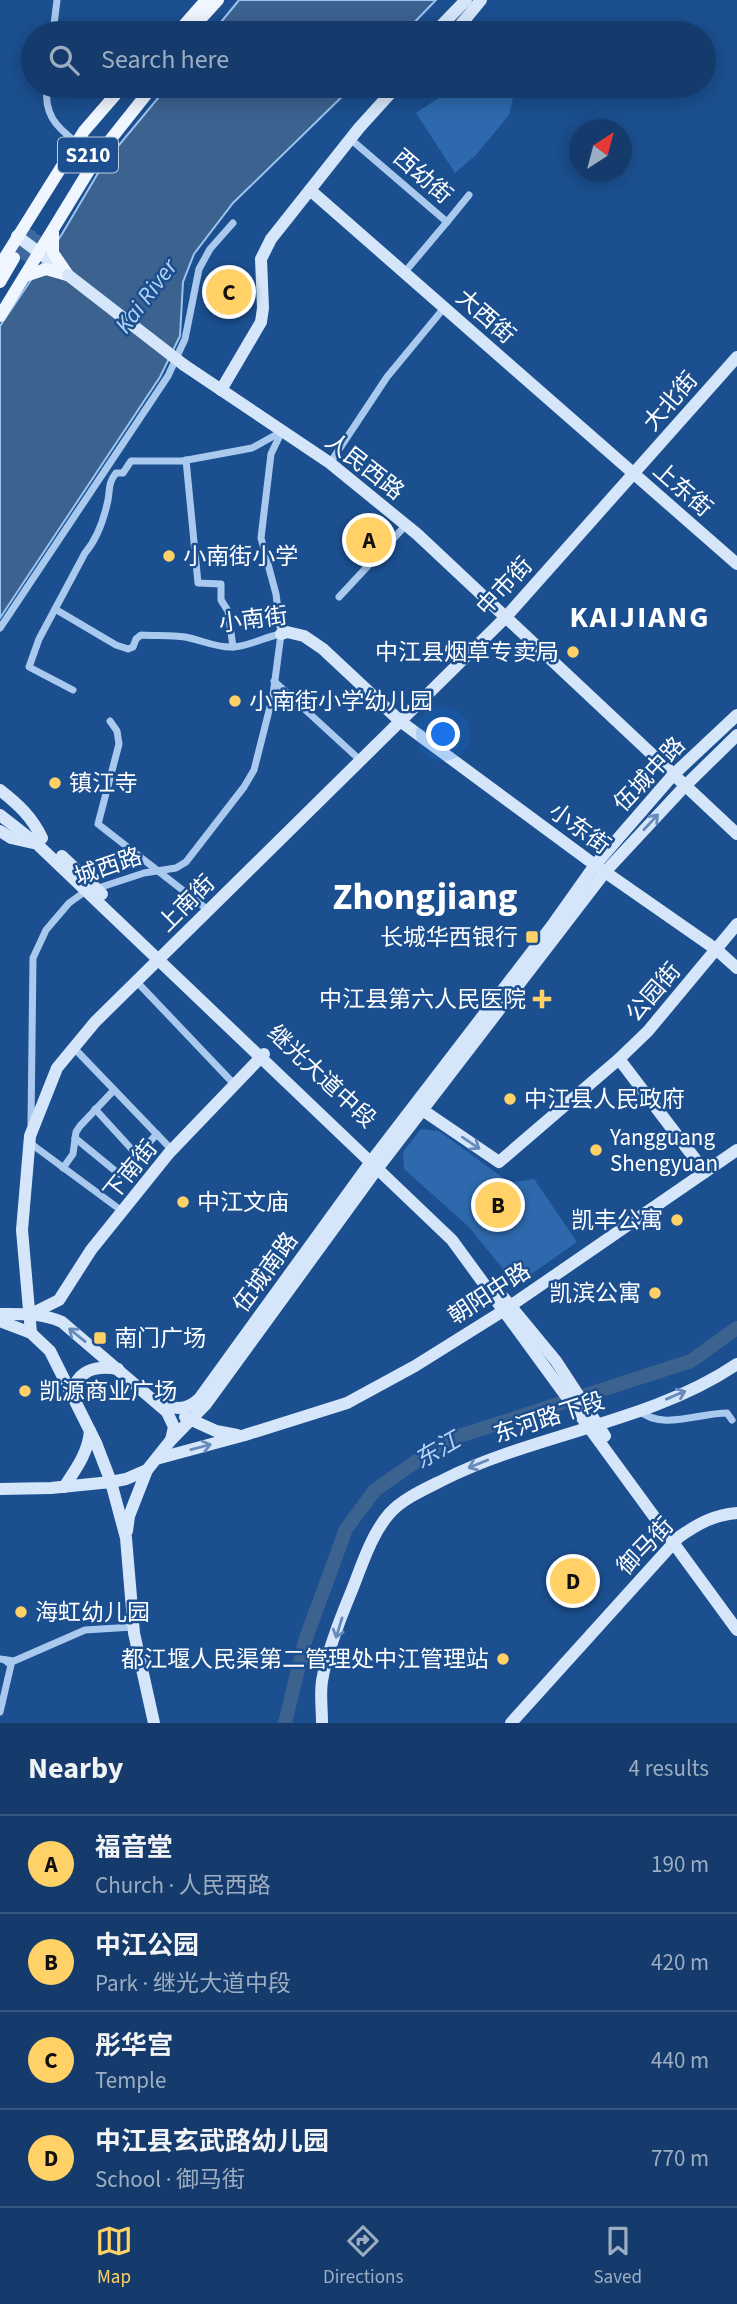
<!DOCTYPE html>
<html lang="en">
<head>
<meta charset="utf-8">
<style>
  :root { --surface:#143b6b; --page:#1d4271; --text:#f1f3f6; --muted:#9dadc1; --line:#33557e; --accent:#ffd166 }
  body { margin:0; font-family:"Source Sans 3","Noto Sans SC",sans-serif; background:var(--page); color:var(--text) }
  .compass { position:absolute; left:569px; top:119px; width:63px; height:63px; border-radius:50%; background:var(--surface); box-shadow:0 4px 18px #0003; rotate:36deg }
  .you { position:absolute; left:444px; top:735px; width:24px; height:24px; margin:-18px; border:5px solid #fff; border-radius:50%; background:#1a73e8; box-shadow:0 0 0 10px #1a73e833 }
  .badge { display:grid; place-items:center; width:46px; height:46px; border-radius:50%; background:var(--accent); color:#111; font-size:23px; font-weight:700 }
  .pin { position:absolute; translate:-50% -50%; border:4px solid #fff; box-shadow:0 2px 7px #0006 }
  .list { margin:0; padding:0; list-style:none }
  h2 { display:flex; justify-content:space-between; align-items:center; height:91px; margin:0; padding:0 28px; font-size:30px }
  h2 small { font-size:23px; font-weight:400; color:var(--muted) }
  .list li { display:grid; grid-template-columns:46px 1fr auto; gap:21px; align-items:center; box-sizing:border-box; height:98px; padding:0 28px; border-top:2px solid var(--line) }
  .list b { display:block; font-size:26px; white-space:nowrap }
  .list p { margin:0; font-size:23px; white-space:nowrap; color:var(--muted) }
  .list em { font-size:23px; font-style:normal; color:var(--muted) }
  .icon { flex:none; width:38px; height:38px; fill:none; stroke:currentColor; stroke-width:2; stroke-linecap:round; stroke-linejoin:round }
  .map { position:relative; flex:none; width:737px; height:1723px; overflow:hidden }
  .search { position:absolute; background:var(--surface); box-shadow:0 4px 18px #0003; left:21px; right:21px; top:21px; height:77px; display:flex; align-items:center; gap:18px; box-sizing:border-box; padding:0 24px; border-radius:38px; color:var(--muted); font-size:26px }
  .sheet { height:483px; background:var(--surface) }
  nav { display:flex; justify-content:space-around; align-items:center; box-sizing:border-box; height:98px; border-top:2px solid var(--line); background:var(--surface); font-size:19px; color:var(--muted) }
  nav a { display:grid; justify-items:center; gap:4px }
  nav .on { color:var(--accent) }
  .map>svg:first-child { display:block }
  .green { fill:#2e69ad }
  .water { fill:#3c6290; stroke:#9cc4f0; stroke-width:2 }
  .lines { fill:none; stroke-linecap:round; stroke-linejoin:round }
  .river { stroke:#3c6290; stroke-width:14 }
  .secondary-tunnel { stroke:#3d69a0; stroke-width:12; stroke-dasharray:12 6; stroke-linecap:butt }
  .primary-tunnel { stroke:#3d69a0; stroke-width:12; stroke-dasharray:12 6; stroke-linecap:butt }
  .street { stroke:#a9c9ee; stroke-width:7 }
  .secondary { stroke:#d6e6fa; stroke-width:12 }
  .primary { stroke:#f0f6ff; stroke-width:12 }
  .secondary-bridge { stroke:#d6e6fa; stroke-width:12 }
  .oneway { stroke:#668bba }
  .poi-dot { fill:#ffd166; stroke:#1b4f8f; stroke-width:2.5 }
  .labels { text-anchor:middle; stroke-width:5; stroke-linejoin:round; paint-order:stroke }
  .shield { fill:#1b4f8f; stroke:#bbcadd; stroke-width:2 }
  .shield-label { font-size:21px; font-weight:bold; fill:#fff }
  .street-label { font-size:23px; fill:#fff; stroke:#1b4f8f }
  .poi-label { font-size:23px; fill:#fff; stroke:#1b4f8f; text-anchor:start }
  .water-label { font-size:24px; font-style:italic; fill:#b5d3f5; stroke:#1b4f8f }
  .district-label { font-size:30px; font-weight:bold; letter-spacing:2px; fill:#fff; stroke:#1b4f8f }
  .town-label { font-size:37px; font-weight:bold; fill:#fff; stroke:#1b4f8f }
</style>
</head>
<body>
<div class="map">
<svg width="737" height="1723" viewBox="0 0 737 1723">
  <rect width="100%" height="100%" fill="#1b4f8f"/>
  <g class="green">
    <polygon points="457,86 509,86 515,89 509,115 476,155 455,173 416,113"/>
    <polygon points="421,1129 439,1131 510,1183 534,1179 577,1242 520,1282 511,1279 469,1227 404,1169 403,1152"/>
  </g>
  <g class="water">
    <polygon points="239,0 436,0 404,33 212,33"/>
    <polygon points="168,86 353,86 233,203 194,254 183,282 180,336 160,377 0,618 0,326 62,234 104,163"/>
  </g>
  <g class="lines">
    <polyline class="river" points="285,1723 305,1641 346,1529 375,1490 447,1440 691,1361 737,1328"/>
    <polyline class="secondary-tunnel" points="455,20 473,0"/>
    <g class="primary-tunnel">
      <polyline points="16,255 34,225"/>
      <polyline points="24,261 42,231"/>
    </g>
    <g class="street">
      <polyline points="53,33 57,0"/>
      <path d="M47,86C44,114 55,126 76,142"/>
      <polyline points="355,143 447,222 404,273"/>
      <polyline points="447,222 469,195"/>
      <polyline points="186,460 198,583 221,584 221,600 228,611 233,647"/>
      <polyline points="330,463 387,377 444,308"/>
      <polyline points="339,597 406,525"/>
      <path d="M55,609L116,645L128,649L133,647L136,639L141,635C156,636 171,635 185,637C202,640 216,648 233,647C250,646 264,637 281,634"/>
      <polyline points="0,628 168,376 185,339 199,269 210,249 233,223"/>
      <polyline points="274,681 360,760"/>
      <path d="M73,690L29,667L39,639L85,553C98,538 104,519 108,500C110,489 108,483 116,473H123L131,461H182L252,448L281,432"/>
      <polyline points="110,721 117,731 119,744 98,824 208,910"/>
      <polyline points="137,982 234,1084"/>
      <polyline points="74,1048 172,1150"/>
      <polyline points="95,1109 137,1155"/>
      <polyline points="31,1124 33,958 46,930 69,903 83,893 144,873 176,868 186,862 244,787 254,770 273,695 281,634 276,594 261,538 271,454 282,431"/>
      <polyline points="75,1138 119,1174 157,1134"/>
      <polyline points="30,1143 122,1211"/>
      <polyline points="63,1168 73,1154 76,1132 80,1126 114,1090"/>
      <path d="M638,1410C662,1431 698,1413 727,1413L732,1420"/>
      <polyline points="0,1659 14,1661 85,1630 133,1627"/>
      <polyline points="0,1712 11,1665 5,1660"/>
    </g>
    <g class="secondary">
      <polyline points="434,33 466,0"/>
      <polyline points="454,33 481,0"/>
      <polyline points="310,190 737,564"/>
      <polyline points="17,236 65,272"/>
      <polyline points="184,365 330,463 417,534 737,834"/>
      <polyline points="221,390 261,322 263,308 261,259 271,239 359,128 397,86"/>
      <polyline points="281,634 287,632 304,636 323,649 400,721 595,865 717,950 737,968"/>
      <path d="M0,790C18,804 32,817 42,838"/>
      <polyline points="0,815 37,844 452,1240 737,1630"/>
      <polyline points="0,831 11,838 33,843"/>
      <polyline points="62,856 102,894"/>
      <polyline points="619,1059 705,1172"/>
      <polyline points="418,1107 499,1162 619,1059 648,1031 737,924"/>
      <polyline points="504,1298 556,1361 605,1436"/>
      <path d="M0,1314C22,1314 42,1313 62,1322L167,1412L174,1427L171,1440"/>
      <polyline points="31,1314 59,1300 91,1250 169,1153 264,1054"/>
      <polyline points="0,1321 31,1333 50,1351 96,1443 111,1482 126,1479 147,1470 171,1440 206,1404 377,1169 605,872 685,786 737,735"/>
      <polyline points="31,1333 22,1230 30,1136 57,1068 95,1022 505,618 737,357"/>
      <path d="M72,1395C76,1370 96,1365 118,1369"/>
      <path d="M157,1402C173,1409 185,1412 199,1399L370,1163L551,927L595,865L673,775L737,715"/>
      <polyline points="185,1417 216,1431 237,1435"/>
      <polyline points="156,1459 245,1435 347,1403 415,1366 503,1311 737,1150"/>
      <path d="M64,1487C76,1469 88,1453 90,1431"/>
      <polyline points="0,1489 51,1488 111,1482 126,1538 134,1633 154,1723"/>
      <polyline points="127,1531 129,1516 147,1470"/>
      <path d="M322,1723C322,1709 320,1694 322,1681C326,1656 342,1614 352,1590C362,1565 371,1535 389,1514C402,1499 425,1489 443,1480C536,1433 650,1423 737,1364"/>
      <path d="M511,1723L679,1537C699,1523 714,1515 737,1513"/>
    </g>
    <g class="primary">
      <polyline points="177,33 206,0"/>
      <polyline points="188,33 218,0"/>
      <polyline points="53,231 53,253 68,275"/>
      <polyline points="0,265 84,131 123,86"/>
      <polyline points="25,276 46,269 67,275"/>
      <polyline points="0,282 14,258"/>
      <polyline points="0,316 99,154 153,86"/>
    </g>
    <polyline class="secondary-bridge" points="68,275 184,365"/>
  </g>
  <defs><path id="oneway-shaft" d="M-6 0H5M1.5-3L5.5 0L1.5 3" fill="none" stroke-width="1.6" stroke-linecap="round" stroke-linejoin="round" transform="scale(1.75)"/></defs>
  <g class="oneway">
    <use href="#oneway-shaft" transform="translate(651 822) rotate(-47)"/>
    <use href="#oneway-shaft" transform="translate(471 1143) rotate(34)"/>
    <use href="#oneway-shaft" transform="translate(77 1335) rotate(-141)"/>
    <use href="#oneway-shaft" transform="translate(676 1395) rotate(-23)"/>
    <use href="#oneway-shaft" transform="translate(201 1447) rotate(-15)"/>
    <use href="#oneway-shaft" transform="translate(478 1464) rotate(158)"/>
    <use href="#oneway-shaft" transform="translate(339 1628) rotate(107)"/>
  </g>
  <g class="poi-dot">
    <circle cx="169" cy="556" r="7"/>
    <circle cx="573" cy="652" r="7"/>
    <circle cx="235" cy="701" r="7"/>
    <circle cx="55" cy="783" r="7"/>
    <rect x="525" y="930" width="14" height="14" rx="3.5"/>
    <path d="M538.5 988.5h7v7h7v7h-7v7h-7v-7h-7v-7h7z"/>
    <circle cx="510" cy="1099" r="7"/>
    <circle cx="596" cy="1150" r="7"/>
    <circle cx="183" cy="1202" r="7"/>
    <circle cx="677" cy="1220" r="7"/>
    <circle cx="655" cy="1293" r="7"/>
    <rect x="93" y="1331" width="14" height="14" rx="3.5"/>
    <circle cx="25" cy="1391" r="7"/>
    <circle cx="21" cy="1612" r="7"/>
    <circle cx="503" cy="1659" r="7"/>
  </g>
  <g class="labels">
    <rect class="shield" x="58" y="137.5" width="60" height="35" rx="5"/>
    <g class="shield-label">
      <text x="88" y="162">S210</text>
    </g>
    <g class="street-label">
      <text transform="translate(423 176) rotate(41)" y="8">西幼街</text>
      <text transform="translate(486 316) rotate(41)" y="8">大西街</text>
      <text transform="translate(670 401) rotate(-49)" y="8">大北街</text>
      <text transform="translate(365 466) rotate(38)" y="8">人民西路</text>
      <text transform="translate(683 489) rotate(41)" y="8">上东街</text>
      <text transform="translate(504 586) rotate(-47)" y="8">中市街</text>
      <text transform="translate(253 619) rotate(-7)" y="8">小南街</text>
      <text transform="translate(649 774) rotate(-47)" y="8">伍城中路</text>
      <text transform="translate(580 828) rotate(36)" y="8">小东街</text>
      <text transform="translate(108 866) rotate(-19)" y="8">城西路</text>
      <text transform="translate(186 903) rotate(-45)" y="8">上南街</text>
      <text transform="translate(653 992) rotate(-49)" y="8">公园街</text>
      <text transform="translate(322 1076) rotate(43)" y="8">继光大道中段</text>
      <text transform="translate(130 1170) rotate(-51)" y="8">下南街</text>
      <text transform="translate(265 1272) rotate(-54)" y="8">伍城南路</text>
      <text transform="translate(489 1293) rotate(-33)" y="8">朝阳中路</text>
      <text transform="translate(549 1417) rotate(-18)" y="8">东河路下段</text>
      <text transform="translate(645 1546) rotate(-46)" y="8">御马街</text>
    </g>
    <g class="poi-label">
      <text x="183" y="564">小南街小学</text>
      <text x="559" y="660" text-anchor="end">中江县烟草专卖局</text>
      <text x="249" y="709">小南街小学幼儿园</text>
      <text x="69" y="791">镇江寺</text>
      <text x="518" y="945" text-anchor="end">长城华西银行</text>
      <text x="526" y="1007" text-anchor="end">中江县第六人民医院</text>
      <text x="524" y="1107">中江县人民政府</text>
      <text x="610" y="1145">Yangguang<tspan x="610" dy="26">Shengyuan</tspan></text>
      <text x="197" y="1210">中江文庙</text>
      <text x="663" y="1228" text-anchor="end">凯丰公寓</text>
      <text x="641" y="1301" text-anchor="end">凯滨公寓</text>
      <text x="114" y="1346">南门广场</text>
      <text x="39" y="1399">凯源商业广场</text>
      <text x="35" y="1620">海虹幼儿园</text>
      <text x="489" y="1667" text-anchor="end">都江堰人民渠第二管理处中江管理站</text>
    </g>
    <g class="water-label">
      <text transform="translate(146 296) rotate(-53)" y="8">Kai River</text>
      <text transform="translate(437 1450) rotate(-30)" y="8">东江</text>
    </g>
    <g class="district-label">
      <text x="640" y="627">KAIJIANG</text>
    </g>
    <g class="town-label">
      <text x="425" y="909">Zhongjiang</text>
    </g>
  </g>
</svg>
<svg class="compass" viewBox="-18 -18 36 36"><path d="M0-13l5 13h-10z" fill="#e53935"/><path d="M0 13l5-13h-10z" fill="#9dadc1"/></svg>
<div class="you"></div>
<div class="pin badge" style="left:369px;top:540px">A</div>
<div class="pin badge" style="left:498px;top:1205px">B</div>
<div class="pin badge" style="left:229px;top:292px">C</div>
<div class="pin badge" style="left:573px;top:1581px">D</div>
<div class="search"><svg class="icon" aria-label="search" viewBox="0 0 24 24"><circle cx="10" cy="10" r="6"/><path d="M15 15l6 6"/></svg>Search here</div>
</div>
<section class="sheet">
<h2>Nearby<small>4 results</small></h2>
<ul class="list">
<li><span class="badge">A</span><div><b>福音堂</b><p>Church · 人民西路</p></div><em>190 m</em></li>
<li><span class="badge">B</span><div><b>中江公园</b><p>Park · 继光大道中段</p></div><em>420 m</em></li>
<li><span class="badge">C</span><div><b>彤华宫</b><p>Temple</p></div><em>440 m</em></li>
<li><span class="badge">D</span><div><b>中江县玄武路幼儿园</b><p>School · 御马街</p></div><em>770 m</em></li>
</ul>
</section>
<nav>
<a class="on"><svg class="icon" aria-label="map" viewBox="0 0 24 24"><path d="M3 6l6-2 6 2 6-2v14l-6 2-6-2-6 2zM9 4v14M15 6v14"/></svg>Map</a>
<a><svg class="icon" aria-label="directions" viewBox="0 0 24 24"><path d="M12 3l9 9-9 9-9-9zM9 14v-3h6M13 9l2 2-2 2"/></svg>Directions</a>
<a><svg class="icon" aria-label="saved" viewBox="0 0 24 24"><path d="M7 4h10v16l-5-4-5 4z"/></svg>Saved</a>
</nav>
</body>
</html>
